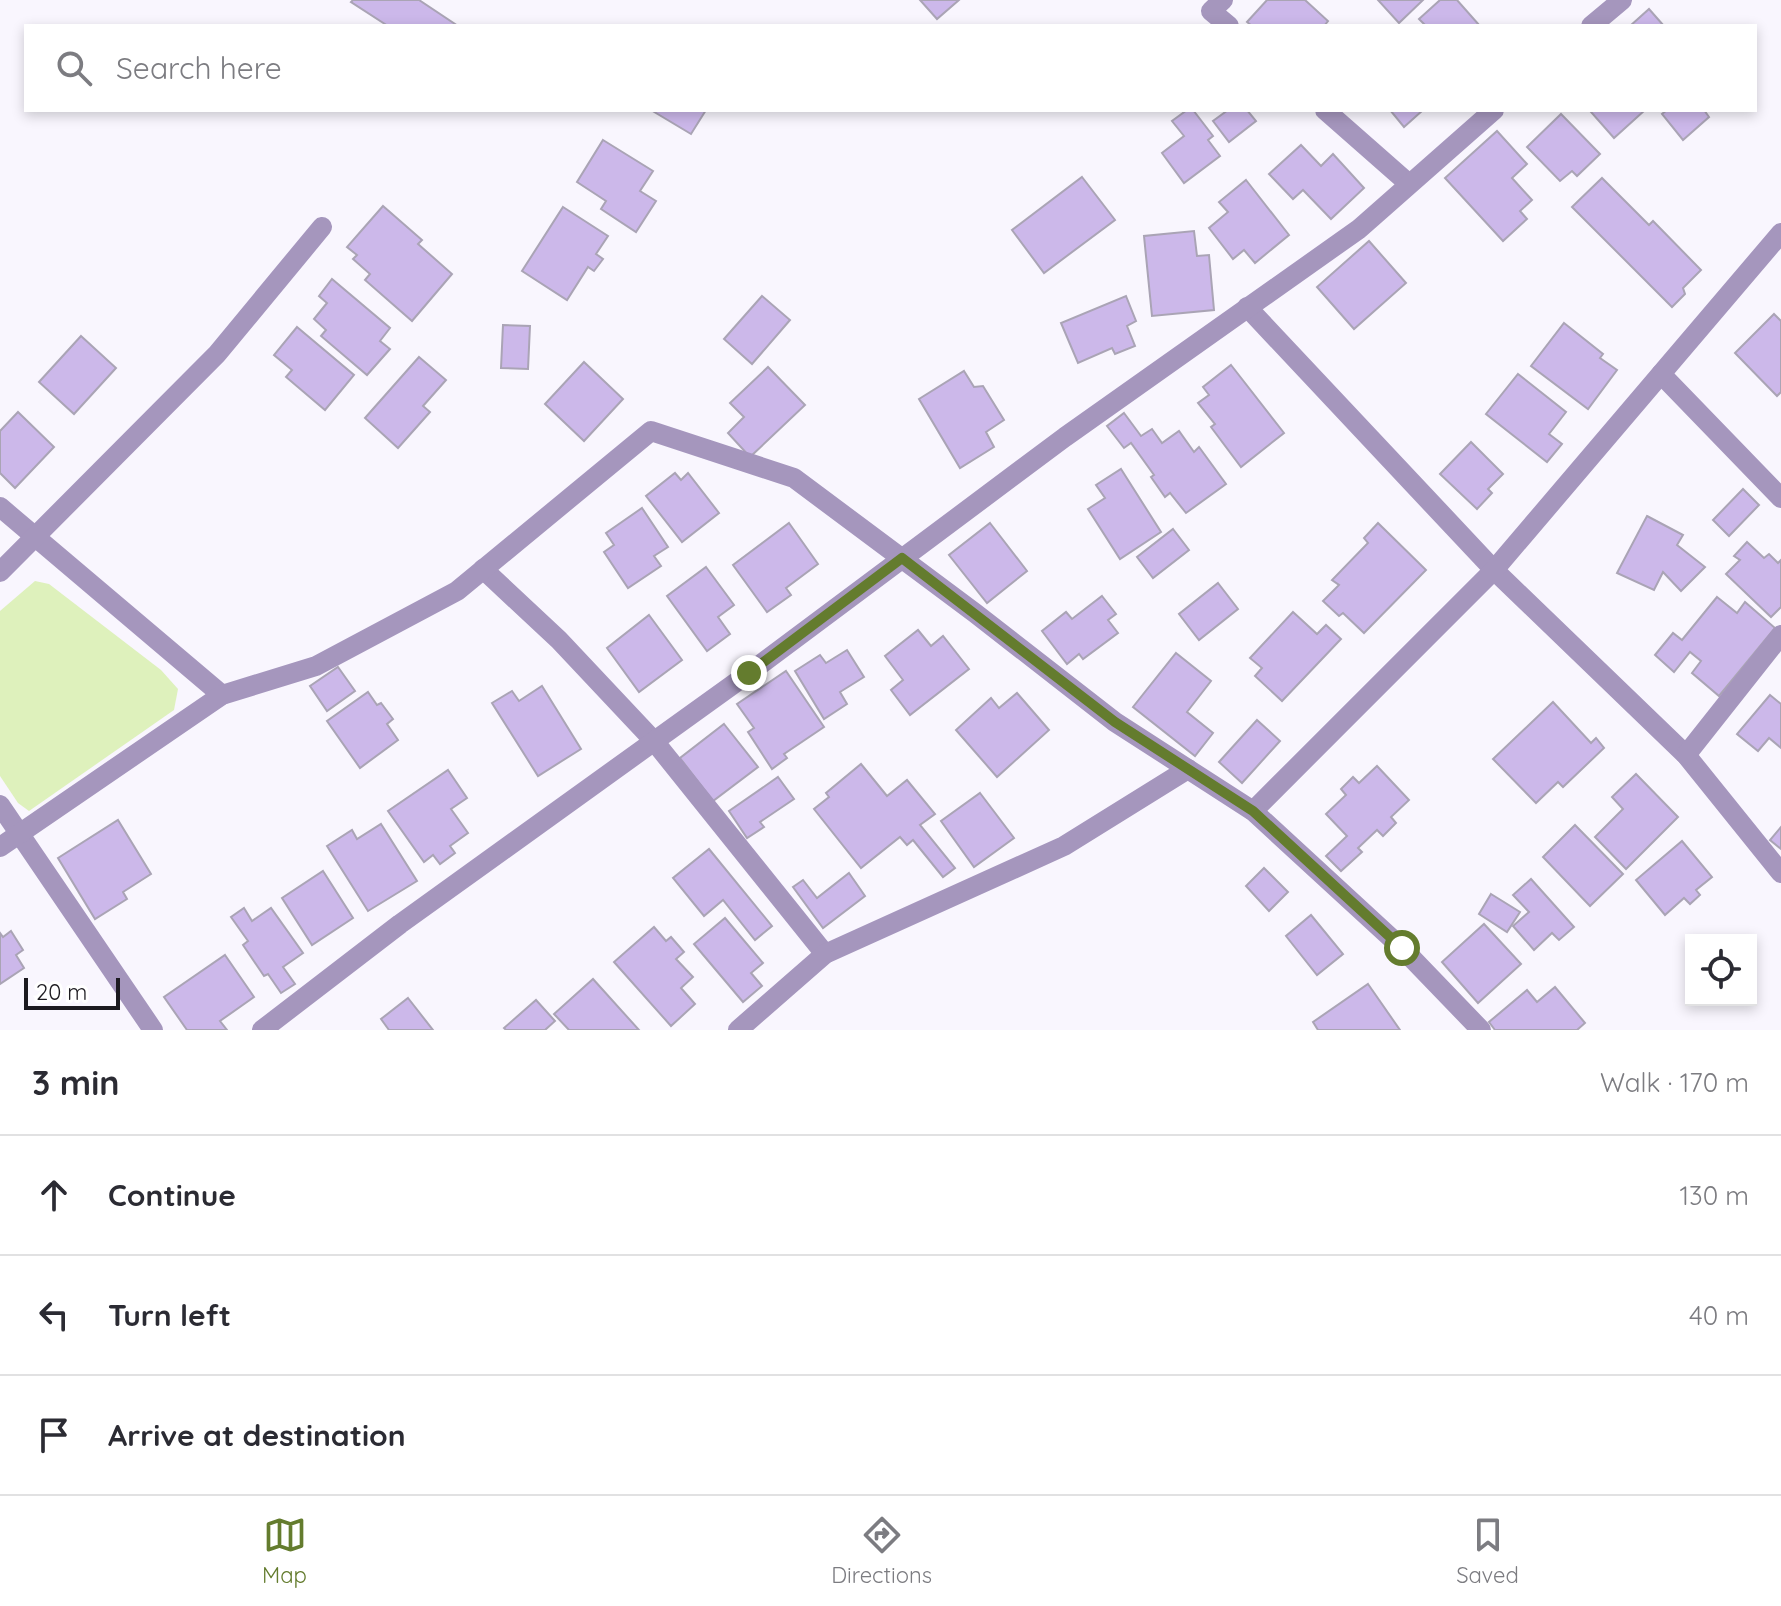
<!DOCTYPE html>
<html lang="en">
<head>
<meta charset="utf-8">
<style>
  :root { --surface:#fff; --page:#f7f7f7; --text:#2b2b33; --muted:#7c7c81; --line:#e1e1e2; --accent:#647c2e }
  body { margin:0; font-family:Quicksand,sans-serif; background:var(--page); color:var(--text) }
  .controls { position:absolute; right:24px; bottom:24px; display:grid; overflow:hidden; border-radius:0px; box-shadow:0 4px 12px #0003 }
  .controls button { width:72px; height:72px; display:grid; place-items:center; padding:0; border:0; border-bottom:2px solid var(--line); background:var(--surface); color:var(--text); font:40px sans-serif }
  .scale { position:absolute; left:24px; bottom:20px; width:96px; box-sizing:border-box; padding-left:8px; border:4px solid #1c1a20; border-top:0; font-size:22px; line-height:28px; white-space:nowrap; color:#1c1a20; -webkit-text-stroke:6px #fff; paint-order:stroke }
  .stop { position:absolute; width:24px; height:24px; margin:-18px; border:6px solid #647c2e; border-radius:50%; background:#fff }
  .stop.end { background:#647c2e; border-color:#fff; box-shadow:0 2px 8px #0008 }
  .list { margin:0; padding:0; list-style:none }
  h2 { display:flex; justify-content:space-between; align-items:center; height:104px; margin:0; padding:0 32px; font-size:34px }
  h2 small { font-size:26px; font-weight:400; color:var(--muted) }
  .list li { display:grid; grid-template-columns:52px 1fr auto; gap:24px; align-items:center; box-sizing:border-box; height:120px; padding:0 32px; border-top:2px solid var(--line) }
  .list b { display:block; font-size:30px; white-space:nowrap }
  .list em { font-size:26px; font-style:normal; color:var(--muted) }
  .icon { flex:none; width:44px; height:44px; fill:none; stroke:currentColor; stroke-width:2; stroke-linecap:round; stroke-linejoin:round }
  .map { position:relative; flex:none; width:1781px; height:1030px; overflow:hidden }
  .search { position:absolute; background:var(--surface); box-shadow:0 4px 12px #0003; left:24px; right:24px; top:24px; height:88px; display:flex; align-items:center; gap:20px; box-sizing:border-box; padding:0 28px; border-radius:0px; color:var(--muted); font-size:30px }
  .sheet { height:464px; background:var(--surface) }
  nav { display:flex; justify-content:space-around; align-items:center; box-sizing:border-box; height:112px; border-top:2px solid var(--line); background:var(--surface); font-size:22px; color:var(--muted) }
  nav a { display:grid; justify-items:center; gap:4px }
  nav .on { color:var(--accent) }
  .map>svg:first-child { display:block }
  .green { fill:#def1bc }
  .building { fill:#ccb8ea; stroke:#aaa4b5; stroke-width:2 }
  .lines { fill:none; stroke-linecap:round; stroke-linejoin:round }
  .minor { stroke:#a596bd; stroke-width:20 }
  .route { stroke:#647c2e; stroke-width:10 }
</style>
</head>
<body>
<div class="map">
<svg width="1781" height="1030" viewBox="0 0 1781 1030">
  <rect width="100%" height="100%" fill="#f9f6fe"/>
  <polygon class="green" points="35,581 49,584 161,670 178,689 174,710 29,811 18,803 0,776 0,611"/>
  <g class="building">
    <polygon points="353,0 419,0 458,26 388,26 351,2"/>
    <polygon points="920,0 959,0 937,19"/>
    <polygon points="1267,0 1305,0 1328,21 1324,26 1252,26 1247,22"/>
    <polygon points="1378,0 1423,0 1399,23"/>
    <polygon points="1440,0 1457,0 1480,26 1426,26 1419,19"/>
    <polygon points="1649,9 1664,26 1630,26"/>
    <polygon points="651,110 706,110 691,134"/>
    <polygon points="1187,110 1193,110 1213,136 1208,140 1220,156 1184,183 1162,153 1184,136 1172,121"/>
    <polygon points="1228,110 1247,110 1256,121 1229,142 1213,121"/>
    <polygon points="1390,110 1423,110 1404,127"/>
    <polygon points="1594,110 1645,110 1614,138 1591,112"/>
    <polygon points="1667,110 1704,110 1709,117 1683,140 1662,114"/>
    <polygon points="1561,114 1600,154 1577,176 1572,171 1560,181 1527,147"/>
    <polygon points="1497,131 1527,164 1512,178 1532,200 1520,211 1527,219 1503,241 1445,178"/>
    <polygon points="603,140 653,171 640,191 656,201 636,232 601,209 606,201 577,182"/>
    <polygon points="1301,145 1321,166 1333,154 1364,188 1331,219 1303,190 1293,199 1269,174"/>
    <polygon points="1082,177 1115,220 1044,273 1012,230"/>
    <polygon points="1602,178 1649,225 1653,221 1701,270 1683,288 1685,294 1672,307 1572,207"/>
    <polygon points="1246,180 1289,235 1255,263 1244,250 1233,259 1209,228 1228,212 1219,202"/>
    <polygon points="383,206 422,240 418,244 452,274 412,321 365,280 370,274 353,259 357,255 347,247"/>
    <polygon points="563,207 608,236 596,254 603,259 594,271 588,267 567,300 522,271"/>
    <polygon points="1194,231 1197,256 1209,255 1214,310 1152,316 1144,236"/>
    <polygon points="1369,241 1406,283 1354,329 1317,287"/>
    <polygon points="332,279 390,328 380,341 390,349 367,375 321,336 326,330 314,319 327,303 319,296"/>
    <polygon points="762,296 790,320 752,364 724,339"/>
    <polygon points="1126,296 1136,321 1127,326 1135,346 1115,354 1112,348 1078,363 1061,323"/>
    <polygon points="1774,314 1781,321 1781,392 1777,396 1735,353"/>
    <polygon points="1564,323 1603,354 1600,358 1617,370 1588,409 1531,366"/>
    <polygon points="503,325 530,326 528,369 501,368"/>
    <polygon points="297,327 354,375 325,410 286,377 292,370 274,355"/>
    <polygon points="81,336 116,368 74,414 39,382"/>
    <polygon points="419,357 446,380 423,406 430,412 398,448 365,418"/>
    <polygon points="584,362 623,399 584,441 545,404"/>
    <polygon points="1231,365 1284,433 1241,467 1211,427 1215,424 1198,403 1209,395 1203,387"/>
    <polygon points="768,367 805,405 750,457 728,433 744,417 730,403"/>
    <polygon points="964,371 974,387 983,386 1004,420 986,432 994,447 960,468 919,399"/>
    <polygon points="1518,374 1566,412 1549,434 1562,444 1547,462 1486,414"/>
    <polygon points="18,412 54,447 15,488 0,473 0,431"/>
    <polygon points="1124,413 1141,436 1152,429 1162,443 1179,431 1194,452 1199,447 1226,484 1186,513 1170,493 1165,497 1151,477 1154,475 1131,443 1124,448 1107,426"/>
    <polygon points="1471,442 1503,474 1488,489 1492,493 1477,509 1440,474"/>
    <polygon points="1121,469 1161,532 1120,559 1088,509 1105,498 1096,485"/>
    <polygon points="675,473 681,480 688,473 719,513 682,542 646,496"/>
    <polygon points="1743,489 1759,505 1729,536 1713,520"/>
    <polygon points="642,508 668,547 654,556 661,566 628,588 604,552 614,545 606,533"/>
    <polygon points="1647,516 1683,535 1677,545 1705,567 1681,591 1663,572 1654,590 1617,573"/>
    <polygon points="789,523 818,564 786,588 791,595 767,612 733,565"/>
    <polygon points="990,523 1027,571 987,603 949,555"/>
    <polygon points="1378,523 1426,570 1364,633 1343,613 1339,616 1323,601 1339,585 1332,580 1368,543 1364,538"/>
    <polygon points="1173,529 1189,550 1153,578 1137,557"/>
    <polygon points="1747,542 1764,558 1769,554 1778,563 1781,560 1781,607 1771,617 1726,574 1740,560 1734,556"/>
    <polygon points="706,567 734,605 718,617 730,634 707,651 667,596"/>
    <polygon points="1218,583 1238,609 1199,640 1179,614"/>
    <polygon points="1102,596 1116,614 1108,620 1118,633 1083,659 1079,654 1067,664 1042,631 1066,612 1072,619"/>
    <polygon points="1717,597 1737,613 1745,602 1775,628 1719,696 1692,673 1701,661 1690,652 1674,672 1655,655 1673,633 1682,640"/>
    <polygon points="1293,612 1317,634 1326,625 1341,639 1282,701 1255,676 1262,668 1250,658"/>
    <polygon points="649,615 682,660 639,692 607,648"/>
    <polygon points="918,630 931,646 943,636 969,669 910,715 891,690 903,680 885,656"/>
    <polygon points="847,650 864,677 840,692 847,704 824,719 795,671 820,655 826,663"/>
    <polygon points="1176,653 1211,681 1187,712 1213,733 1195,756 1133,707"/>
    <polygon points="338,667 355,691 327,711 310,686"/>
    <polygon points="786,671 824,727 784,754 787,758 772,769 748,732 754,728 737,704"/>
    <polygon points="542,686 581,749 538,776 492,703 512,691 519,701"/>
    <polygon points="368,692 377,705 381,703 393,719 387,724 398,740 360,768 327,721"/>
    <polygon points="1017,693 1049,730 997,777 956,730 991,698 999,708"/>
    <polygon points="1770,695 1781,704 1781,748 1769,738 1758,751 1737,734"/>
    <polygon points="1553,702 1591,743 1596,738 1604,748 1563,787 1558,782 1536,803 1493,759"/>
    <polygon points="1257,720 1280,741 1242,783 1219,762"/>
    <polygon points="724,724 758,767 713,801 680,758"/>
    <polygon points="861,764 887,796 907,780 935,814 920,825 955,868 943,877 913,840 907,845 900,837 861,868 814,809 829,797 826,793"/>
    <polygon points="1377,766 1409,800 1391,817 1396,823 1383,836 1377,830 1358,848 1362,852 1341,871 1326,856 1347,836 1326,814 1346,795 1341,789 1353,777 1359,783"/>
    <polygon points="448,770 467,798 451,809 468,833 450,846 455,853 440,864 433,855 424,862 388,811"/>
    <polygon points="1636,774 1678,817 1626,869 1595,837 1623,809 1612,797"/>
    <polygon points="778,777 794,799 760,822 764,827 747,838 729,811"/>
    <polygon points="980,793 1014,838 974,867 941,821"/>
    <polygon points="118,820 151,874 123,892 127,899 95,919 58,858"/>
    <polygon points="381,824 417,881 368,911 327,846 352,830 357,839"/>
    <polygon points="1575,825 1623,874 1590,906 1543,857"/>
    <polygon points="1781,827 1781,849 1770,840"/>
    <polygon points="1682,841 1712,877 1696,890 1700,895 1690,904 1684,898 1665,915 1636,880"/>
    <polygon points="709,849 772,926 755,940 723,900 704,916 673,878"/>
    <polygon points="1264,868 1288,892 1269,911 1246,886"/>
    <polygon points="323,871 353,918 312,945 282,898"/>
    <polygon points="849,873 865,896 823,928 793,887 803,880 817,898"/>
    <polygon points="1531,879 1574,927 1559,940 1552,933 1534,950 1513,926 1529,912 1513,895"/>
    <polygon points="1491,894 1520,912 1507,932 1479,914"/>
    <polygon points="244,908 252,921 271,908 303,953 283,967 295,984 281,993 268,974 264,976 243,945 248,941 231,917"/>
    <polygon points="1311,915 1343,954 1317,975 1286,936"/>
    <polygon points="725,918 763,963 751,973 762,986 743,1002 694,944"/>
    <polygon points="1484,924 1521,964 1478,1003 1442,962"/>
    <polygon points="654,927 666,941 671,937 684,952 676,959 693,977 681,988 695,1004 671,1026 614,962"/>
    <polygon points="11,931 23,950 16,955 24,968 0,984 0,933 3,937"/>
    <polygon points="225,955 254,997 220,1021 227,1030 187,1030 164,997"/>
    <polygon points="593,979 639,1030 569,1030 554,1014"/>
    <polygon points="1368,984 1400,1030 1318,1030 1313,1022"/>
    <polygon points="1555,987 1585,1023 1577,1030 1495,1030 1489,1022 1527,990 1537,1002"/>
    <polygon points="408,998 433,1030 389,1030 381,1019"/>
    <polygon points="536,1000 555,1021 545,1030 506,1030 504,1028"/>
  </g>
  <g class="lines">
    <g class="minor">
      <polyline points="1223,0 1211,11 1229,26"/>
      <polyline points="1591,26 1622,0"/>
      <polyline points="1325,110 1408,183"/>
      <polyline points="1247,307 1494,570 1686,755 1781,873"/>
      <polyline points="1661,374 1781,498"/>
      <polyline points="0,507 222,695"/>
      <polyline points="483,569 559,640 654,741 825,954"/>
      <polyline points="0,572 217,354 322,227"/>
      <polyline points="1686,755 1781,635"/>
      <polyline points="0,805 153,1030"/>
      <polyline points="1253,811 1494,570 1781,233"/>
      <polyline points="0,847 222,695 316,666 457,591 651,431 794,478 975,613 1115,722 1253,811 1402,948 1481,1030"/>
      <polyline points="262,1030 400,924 749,673 1065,437 1359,229 1494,110"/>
      <polyline points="738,1030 825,954 1064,846 1188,769"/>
    </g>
  </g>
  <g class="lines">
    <polyline class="route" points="749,673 902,558 1115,722 1253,811 1402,948"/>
  </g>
</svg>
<div class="controls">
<button><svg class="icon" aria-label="locate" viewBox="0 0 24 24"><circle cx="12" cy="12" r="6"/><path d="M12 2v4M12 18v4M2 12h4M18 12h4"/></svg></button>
</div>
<div class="scale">20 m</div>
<div class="stop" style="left:1402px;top:948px"></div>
<div class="stop end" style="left:749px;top:673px"></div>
<div class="search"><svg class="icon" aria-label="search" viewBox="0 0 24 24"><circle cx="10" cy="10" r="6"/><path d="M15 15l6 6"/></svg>Search here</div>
</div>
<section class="sheet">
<h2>3 min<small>Walk · 170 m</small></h2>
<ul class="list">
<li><svg class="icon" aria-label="ahead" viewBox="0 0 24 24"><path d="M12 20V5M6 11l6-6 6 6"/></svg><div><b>Continue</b></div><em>130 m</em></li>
<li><svg class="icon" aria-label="left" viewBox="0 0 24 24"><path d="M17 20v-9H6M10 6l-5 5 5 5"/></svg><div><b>Turn left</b></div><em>40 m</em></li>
<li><svg class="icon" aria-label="arrive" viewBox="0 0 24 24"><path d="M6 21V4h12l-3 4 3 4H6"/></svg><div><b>Arrive at destination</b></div></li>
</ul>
</section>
<nav>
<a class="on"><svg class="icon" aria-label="map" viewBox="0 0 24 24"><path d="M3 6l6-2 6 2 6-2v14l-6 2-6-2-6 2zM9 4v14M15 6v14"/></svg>Map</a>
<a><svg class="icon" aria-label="directions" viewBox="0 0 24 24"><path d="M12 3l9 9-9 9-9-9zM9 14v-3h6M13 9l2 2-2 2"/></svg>Directions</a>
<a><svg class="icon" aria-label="saved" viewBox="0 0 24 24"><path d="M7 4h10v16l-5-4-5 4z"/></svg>Saved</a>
</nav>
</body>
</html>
